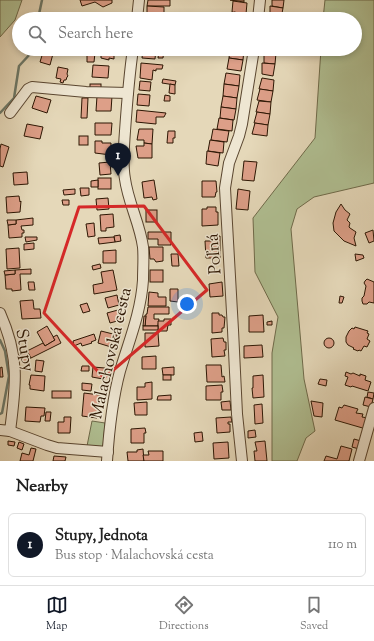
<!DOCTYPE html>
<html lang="en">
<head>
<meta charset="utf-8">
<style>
  :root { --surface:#fff; --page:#f2f2f2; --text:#222; --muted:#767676; --line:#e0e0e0; --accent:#111827 }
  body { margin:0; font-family:"Sorts Mill Goudy",serif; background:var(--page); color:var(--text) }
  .you { position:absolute; left:187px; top:304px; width:14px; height:14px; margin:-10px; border:3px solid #fff; border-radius:50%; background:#1a73e8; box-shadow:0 0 0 6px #1a73e833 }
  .badge { display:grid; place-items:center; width:26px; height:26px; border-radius:50%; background:var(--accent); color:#fff; font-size:13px; font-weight:700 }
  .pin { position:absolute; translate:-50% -33px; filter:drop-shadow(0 1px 2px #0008) }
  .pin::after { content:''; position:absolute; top:21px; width:14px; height:12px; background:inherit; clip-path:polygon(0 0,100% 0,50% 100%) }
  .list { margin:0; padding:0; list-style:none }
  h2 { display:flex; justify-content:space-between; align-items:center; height:52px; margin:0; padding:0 16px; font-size:17px }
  h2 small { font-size:13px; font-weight:400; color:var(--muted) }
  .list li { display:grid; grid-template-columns:26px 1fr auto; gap:12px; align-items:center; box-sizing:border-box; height:64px; margin:0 8px 8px; padding:0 8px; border:1px solid var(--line); border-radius:6px }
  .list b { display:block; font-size:15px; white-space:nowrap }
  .list p { margin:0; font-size:13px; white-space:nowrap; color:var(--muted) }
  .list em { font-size:13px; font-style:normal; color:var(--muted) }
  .icon { flex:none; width:22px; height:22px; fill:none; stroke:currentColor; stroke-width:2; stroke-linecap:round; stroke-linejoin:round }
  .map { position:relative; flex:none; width:374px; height:461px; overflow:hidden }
  .search { position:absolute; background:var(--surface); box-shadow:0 2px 6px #0003; left:12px; right:12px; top:12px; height:44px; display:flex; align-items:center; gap:10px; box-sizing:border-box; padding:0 14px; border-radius:22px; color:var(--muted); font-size:15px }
  .sheet { height:124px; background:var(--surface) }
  nav { display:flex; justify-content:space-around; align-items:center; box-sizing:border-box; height:56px; border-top:1px solid var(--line); background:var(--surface); font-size:11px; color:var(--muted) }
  nav a { display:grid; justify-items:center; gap:2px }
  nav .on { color:var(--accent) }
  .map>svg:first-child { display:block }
  .green { fill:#b0bf92; stroke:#6e6a4a }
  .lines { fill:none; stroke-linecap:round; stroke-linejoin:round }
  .stream { stroke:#6c7868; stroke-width:2.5 }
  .building { fill:#dd9f88; stroke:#2c1603 }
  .minor-casing { stroke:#5a4630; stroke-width:12 }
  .minor { stroke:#eee6d2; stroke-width:10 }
  .marked { fill:none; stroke:#d62828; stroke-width:3; stroke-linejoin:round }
  .labels { text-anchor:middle; stroke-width:3; stroke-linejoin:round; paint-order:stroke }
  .street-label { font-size:17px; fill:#2c1603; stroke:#eee6d2 }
</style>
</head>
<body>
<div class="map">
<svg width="374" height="461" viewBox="0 0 374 461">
  <rect width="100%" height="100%" fill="#e5d8b9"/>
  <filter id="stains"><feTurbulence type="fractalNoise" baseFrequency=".005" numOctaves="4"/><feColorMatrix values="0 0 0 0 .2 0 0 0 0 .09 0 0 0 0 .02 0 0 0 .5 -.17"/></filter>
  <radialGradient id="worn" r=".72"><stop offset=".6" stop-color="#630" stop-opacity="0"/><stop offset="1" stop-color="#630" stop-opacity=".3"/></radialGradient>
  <g class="green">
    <polygon points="0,0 22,0 15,20 0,37"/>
    <polygon points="325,0 374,0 374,183 314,197 297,209 291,229 304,379 315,431 306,438 297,461 272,461 272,353 278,317 255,272 253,218 315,138 321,49 355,49 355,19 323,19"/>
    <polygon points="92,421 105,423 103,447 87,446"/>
  </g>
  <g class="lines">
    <g class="stream">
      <polyline points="38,19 42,0"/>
      <polyline points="0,113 14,98 19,66 31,53 32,49"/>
      <polyline points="0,340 5,351 9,376 2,413 0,414"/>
    </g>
  </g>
  <g class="building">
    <polygon points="80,0 112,0 112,3 103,7 95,2 82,6"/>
    <polygon points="148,0 170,0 170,6 147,6"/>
    <polygon points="230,0 244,0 244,2"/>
    <polygon points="272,0 284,0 283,8 272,6"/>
    <polygon points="233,1 247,3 246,14 232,12"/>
    <polygon points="147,6 164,7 164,15 147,14"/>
    <polygon points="270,6 283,8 281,19 270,17"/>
    <polygon points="234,12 249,15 248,19 234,19"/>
    <rect x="98" y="17" width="13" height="2"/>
    <polygon points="44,49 54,50 50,65 40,62"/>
    <polygon points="101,49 114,49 114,59 109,58 109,60 101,58"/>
    <polygon points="143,49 156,49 155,59 142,58"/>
    <polygon points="156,49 164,49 163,58 158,58 159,52 156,51"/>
    <polygon points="230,49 244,49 243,60 229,58"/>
    <polygon points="265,49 277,49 276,53 265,51"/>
    <polygon points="264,51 276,53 275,64 264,63"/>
    <polygon points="87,53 95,53 94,62 87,62"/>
    <polygon points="229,58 243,60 241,71 227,69"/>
    <polygon points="141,63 163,65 162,69 156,69 156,71 153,70 152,80 140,78"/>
    <polygon points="262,63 275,64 273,76 262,74"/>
    <polygon points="93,65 109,66 108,78 92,77"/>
    <polygon points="58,67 68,69 67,74 68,76 67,77 66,80 64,80 63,83 60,82 61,79 56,78"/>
    <polygon points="226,73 240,75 239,86 224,84"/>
    <polygon points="262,78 274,80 273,91 259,89"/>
    <polygon points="163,79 176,81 175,85 162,83"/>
    <polygon points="140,81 151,82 150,91 139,90"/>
    <rect x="90" y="84" width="11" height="5"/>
    <polygon points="170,84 175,85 175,94 169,93"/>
    <polygon points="224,84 239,86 237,98 223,96"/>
    <polygon points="260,89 273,91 271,102 257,100"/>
    <polygon points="138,94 150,95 149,106 137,105"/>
    <polygon points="165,95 170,96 170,101 164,101"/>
    <polygon points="36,96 51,100 47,113 32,108"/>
    <polygon points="97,96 112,96 111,111 96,111"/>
    <polygon points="223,96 237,98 236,109 221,107"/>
    <polygon points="82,98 88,98 87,118 81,118"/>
    <polygon points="259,101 271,102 270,114 256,112"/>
    <polygon points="221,107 236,109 234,120 220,118"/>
    <polygon points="137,110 166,113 164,117 156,117 156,124 136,122"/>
    <polygon points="257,112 270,114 268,125 254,123"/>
    <polygon points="219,118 233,120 232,131 217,129"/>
    <polygon points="95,123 112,123 111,135 95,135"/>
    <polygon points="255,123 268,125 267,136 252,134"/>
    <polygon points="27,124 43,127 40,139 24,136"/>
    <polygon points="139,129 153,129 152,144 144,143 144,140 137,140"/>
    <polygon points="213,129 229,131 227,142 211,140"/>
    <polygon points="168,131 175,131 175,138 173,138 173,143 167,143"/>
    <rect x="79" y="136" width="9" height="9"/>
    <polygon points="210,140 224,142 223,153 208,151"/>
    <polygon points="95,141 102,141 102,143 111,143 111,155 95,153"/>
    <polygon points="144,143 152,144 152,158 138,158 136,146 144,146"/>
    <polygon points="1,144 9,147 3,167 0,166 0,149"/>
    <polygon points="207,151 220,153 218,166 206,164"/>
    <polygon points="244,161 257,162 254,181 242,180"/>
    <polygon points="110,162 111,174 100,175 99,163"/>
    <polygon points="27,172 28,184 14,185 13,173"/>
    <rect x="98" y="178" width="13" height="11"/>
    <polygon points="98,180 98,187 91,187 91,181"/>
    <polygon points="154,180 157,199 153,200 152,197 144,198 142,182"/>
    <polygon points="202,181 216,181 217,192 216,192 215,197 202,197"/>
    <polygon points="80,188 89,188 89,195 81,196"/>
    <polygon points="75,189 75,194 64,195 63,190"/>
    <polygon points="238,189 250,191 248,210 236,209"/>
    <polygon points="19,196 20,202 21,201 20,212 7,213 6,197"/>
    <polygon points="108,198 109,209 97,210 96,199"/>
    <polygon points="62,200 69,200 69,205 63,205"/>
    <polygon points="341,204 345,210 350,214 347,220 350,223 349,227 350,228 356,232 354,238 356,246 344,241 334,231 333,223 336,212"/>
    <polygon points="207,207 216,207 216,212 218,212 218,225 202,226 202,209 207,209"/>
    <rect x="146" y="210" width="11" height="12"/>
    <polygon points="113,214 114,227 106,228 106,231 101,231 100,215"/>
    <polygon points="33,218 33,225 21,226 22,230 24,230 24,233 22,233 22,237 9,238 8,225 16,224 16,220"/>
    <polygon points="7,220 16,220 16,224 8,225"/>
    <polygon points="94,223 95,236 88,237 86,224"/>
    <polygon points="373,230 374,241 369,243 365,233"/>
    <polygon points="148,232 171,232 171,245 158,245 158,239 148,239"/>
    <polygon points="120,235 121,241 115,242 114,236"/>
    <polygon points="213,236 220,236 220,258 206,258 205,241 213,241"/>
    <polygon points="25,237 37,237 37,240 26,242"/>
    <polygon points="114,237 115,242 99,244 98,238"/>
    <polygon points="34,243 34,249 24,250 24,244"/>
    <polygon points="149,247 163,247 163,261 156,262 154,259 150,259"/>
    <polygon points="19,248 20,268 7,269 6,249"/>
    <polygon points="116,250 116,263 103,263 103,251"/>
    <polygon points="171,254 178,254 179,266 172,266"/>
    <polygon points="355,254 363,255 364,258 356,261"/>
    <polygon points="100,264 101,268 93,270 92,266"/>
    <polygon points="31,269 31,274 20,274 21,290 12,291 12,289 6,289 5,275 15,274 15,270"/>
    <polygon points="15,270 15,274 5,275 4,271"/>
    <polygon points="113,270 117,290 94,294 93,285 103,283 101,272"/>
    <rect x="150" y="270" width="13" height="12"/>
    <polygon points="367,279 374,282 374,303 369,302 367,304 363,304 362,301 362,298 364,296 366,286 364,283 365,281"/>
    <polygon points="28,282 34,282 35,290 29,290"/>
    <polygon points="222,282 223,296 210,297 209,284"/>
    <polygon points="170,289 178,289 178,302 170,301"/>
    <polygon points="149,292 158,293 158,297 166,297 166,306 148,306"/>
    <polygon points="117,295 119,305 108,308 105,298"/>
    <polygon points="340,296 344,297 342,303 339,303"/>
    <polygon points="33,300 34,309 40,309 41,318 22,319 20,301"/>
    <polygon points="87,303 90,311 83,313 80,305"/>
    <polygon points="148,307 169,307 169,314 154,314 154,319 159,319 158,326 145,326 146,314 147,314"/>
    <polygon points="118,310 121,320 110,323 107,313"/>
    <polygon points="212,313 219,313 219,315 222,315 223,317 225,317 224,328 222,328 222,332 212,333"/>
    <polygon points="263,315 264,332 249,332 249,316"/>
    <polygon points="144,316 146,316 145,326 143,326"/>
    <polygon points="164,319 171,319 171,325 168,325 167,331 158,331 158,321 164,321"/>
    <polygon points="272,321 272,325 267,325 267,322"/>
    <polygon points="47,326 55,340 45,346 37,332"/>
    <rect x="143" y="326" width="15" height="4"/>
    <polygon points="355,327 368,331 367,333 369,334 367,339 370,341 367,347 364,346 361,351 359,350 358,351 353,349 354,348 348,345 346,342 346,337 349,331 352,328 354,329"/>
    <polygon points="101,331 117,335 115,342 113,341 111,347 98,343"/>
    <polygon points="145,333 158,333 159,346 145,347"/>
    <polygon points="94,334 96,340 91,342 92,343 82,346 81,343 74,346 73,341"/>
    <polygon points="57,335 61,343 31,358 27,351 43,343 45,346 55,340 53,337"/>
    <polygon points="223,338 224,342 226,342 226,350 224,350 225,356 212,357 211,339"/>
    <circle cx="329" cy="343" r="5"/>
    <polygon points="262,345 263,357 244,358 244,346"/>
    <polygon points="27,351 31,358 23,363 19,356"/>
    <polygon points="156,356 156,369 142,369 142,357"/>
    <polygon points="36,360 44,361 42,372 35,371"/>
    <polygon points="206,365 221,365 222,377 224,376 225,382 207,382"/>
    <polygon points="82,366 89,366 89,371 81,371"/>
    <polygon points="2,367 3,377 0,377 0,368"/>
    <polygon points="93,367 105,368 103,379 92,377"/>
    <polygon points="174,367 174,375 163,375 162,368"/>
    <polygon points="346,372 351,374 353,373 360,376 360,374 366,376 365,380 371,382 368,391 352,386 351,387 345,385 348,377 345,376"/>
    <polygon points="31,375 45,376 44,391 30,389 30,385 29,385"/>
    <rect x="163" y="375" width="8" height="5"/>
    <polygon points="263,375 264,397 253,398 252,388 253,388 253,376"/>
    <polygon points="320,379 327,380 326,386 318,384"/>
    <polygon points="152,382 152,399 137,400 137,387 145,387 145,383"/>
    <polygon points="82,383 92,384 91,391 82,390"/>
    <polygon points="222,385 223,392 221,392 221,400 206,400 206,386"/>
    <rect x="52" y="391" width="19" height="7"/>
    <polygon points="368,392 374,393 373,399 367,397"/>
    <polygon points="84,393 100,395 97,418 82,416"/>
    <polygon points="171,395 171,400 157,400 158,396"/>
    <polygon points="365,397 373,399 371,407 363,405"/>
    <polygon points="230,401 231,410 222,410 221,402"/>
    <polygon points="311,401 323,403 322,417 314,416"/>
    <polygon points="147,402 147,415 135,415 134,403"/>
    <polygon points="262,404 263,423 255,424 254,405"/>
    <polygon points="344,405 358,409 356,413 363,414 362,417 368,418 366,429 335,420 339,407 342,408"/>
    <polygon points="26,407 45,408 44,416 41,416 40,422 25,421"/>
    <polygon points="46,412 51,412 50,421 45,421"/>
    <polygon points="64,417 71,417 70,433 58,433 58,422 64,422"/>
    <polygon points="231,417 232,422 228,422 228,424 230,424 230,432 217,433 216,418"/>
    <polygon points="145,428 146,433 144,433 144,443 131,443 131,429"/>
    <polygon points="255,430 256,437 248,438 248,431"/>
    <polygon points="202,432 203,441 195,442 194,433"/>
    <polygon points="354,439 361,441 359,449 352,447"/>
    <polygon points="8,441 15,442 14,446 8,445"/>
    <polygon points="265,441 267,461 255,461 254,451 257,451 255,442"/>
    <polygon points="19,442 24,444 22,450 17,448"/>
    <polygon points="228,442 229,458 214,459 213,443"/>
    <polygon points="341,446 352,449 349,461 324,461 326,456 337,459"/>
    <polygon points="31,448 36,449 33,461 20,461 22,453 29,455"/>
    <polygon points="143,449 144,461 128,461 127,452 137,452 137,450"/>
    <polygon points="148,451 163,451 163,461 144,461 143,455 149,455"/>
    <polygon points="54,456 66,457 65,461 53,461"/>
  </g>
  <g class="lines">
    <defs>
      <g id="minor">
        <polyline points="137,19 139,0"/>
        <polyline points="258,19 260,0"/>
        <polyline points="10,113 28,89 32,87 86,92 128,93"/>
        <path d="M0,313C20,358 16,385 10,431L0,430"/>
        <polyline points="10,431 47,445 57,448 108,452"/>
        <path d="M107,461C109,430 112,401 120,371C129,341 141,312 143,280C143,269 144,257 143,247C140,224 128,202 125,179C122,163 124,147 125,131C127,103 129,76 133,49"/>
        <polyline points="242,461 237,414 233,330 225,188 229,163 239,136 242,124 254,49"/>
        <polyline points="359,461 374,408"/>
      </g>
    </defs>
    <use href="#minor" class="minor-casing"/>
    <use href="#minor" class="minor"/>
  </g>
  <path class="marked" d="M144,206L207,290L104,378L44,313L79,207Z"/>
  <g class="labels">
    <g class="street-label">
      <text transform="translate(213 254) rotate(-94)" y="6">Poľná</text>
      <text transform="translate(26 350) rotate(80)" y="6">Stupy</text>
      <text transform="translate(110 353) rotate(-77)" y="6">Malachovská cesta</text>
    </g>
  </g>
  <rect width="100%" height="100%" filter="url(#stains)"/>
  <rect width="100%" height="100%" fill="url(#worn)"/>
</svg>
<div class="you"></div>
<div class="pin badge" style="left:118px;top:176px">1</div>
<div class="search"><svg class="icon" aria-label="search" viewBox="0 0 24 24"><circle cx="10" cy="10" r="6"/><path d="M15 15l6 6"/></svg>Search here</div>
</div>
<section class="sheet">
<h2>Nearby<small></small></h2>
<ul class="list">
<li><span class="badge">1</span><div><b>Stupy, Jednota</b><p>Bus stop · Malachovská cesta</p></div><em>110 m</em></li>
</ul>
</section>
<nav>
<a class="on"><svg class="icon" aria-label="map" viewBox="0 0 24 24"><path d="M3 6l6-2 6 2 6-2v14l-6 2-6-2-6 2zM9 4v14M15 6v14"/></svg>Map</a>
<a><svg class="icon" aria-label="directions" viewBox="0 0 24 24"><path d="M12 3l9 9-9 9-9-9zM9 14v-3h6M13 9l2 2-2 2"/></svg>Directions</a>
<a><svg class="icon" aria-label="saved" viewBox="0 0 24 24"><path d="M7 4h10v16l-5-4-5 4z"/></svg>Saved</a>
</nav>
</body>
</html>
